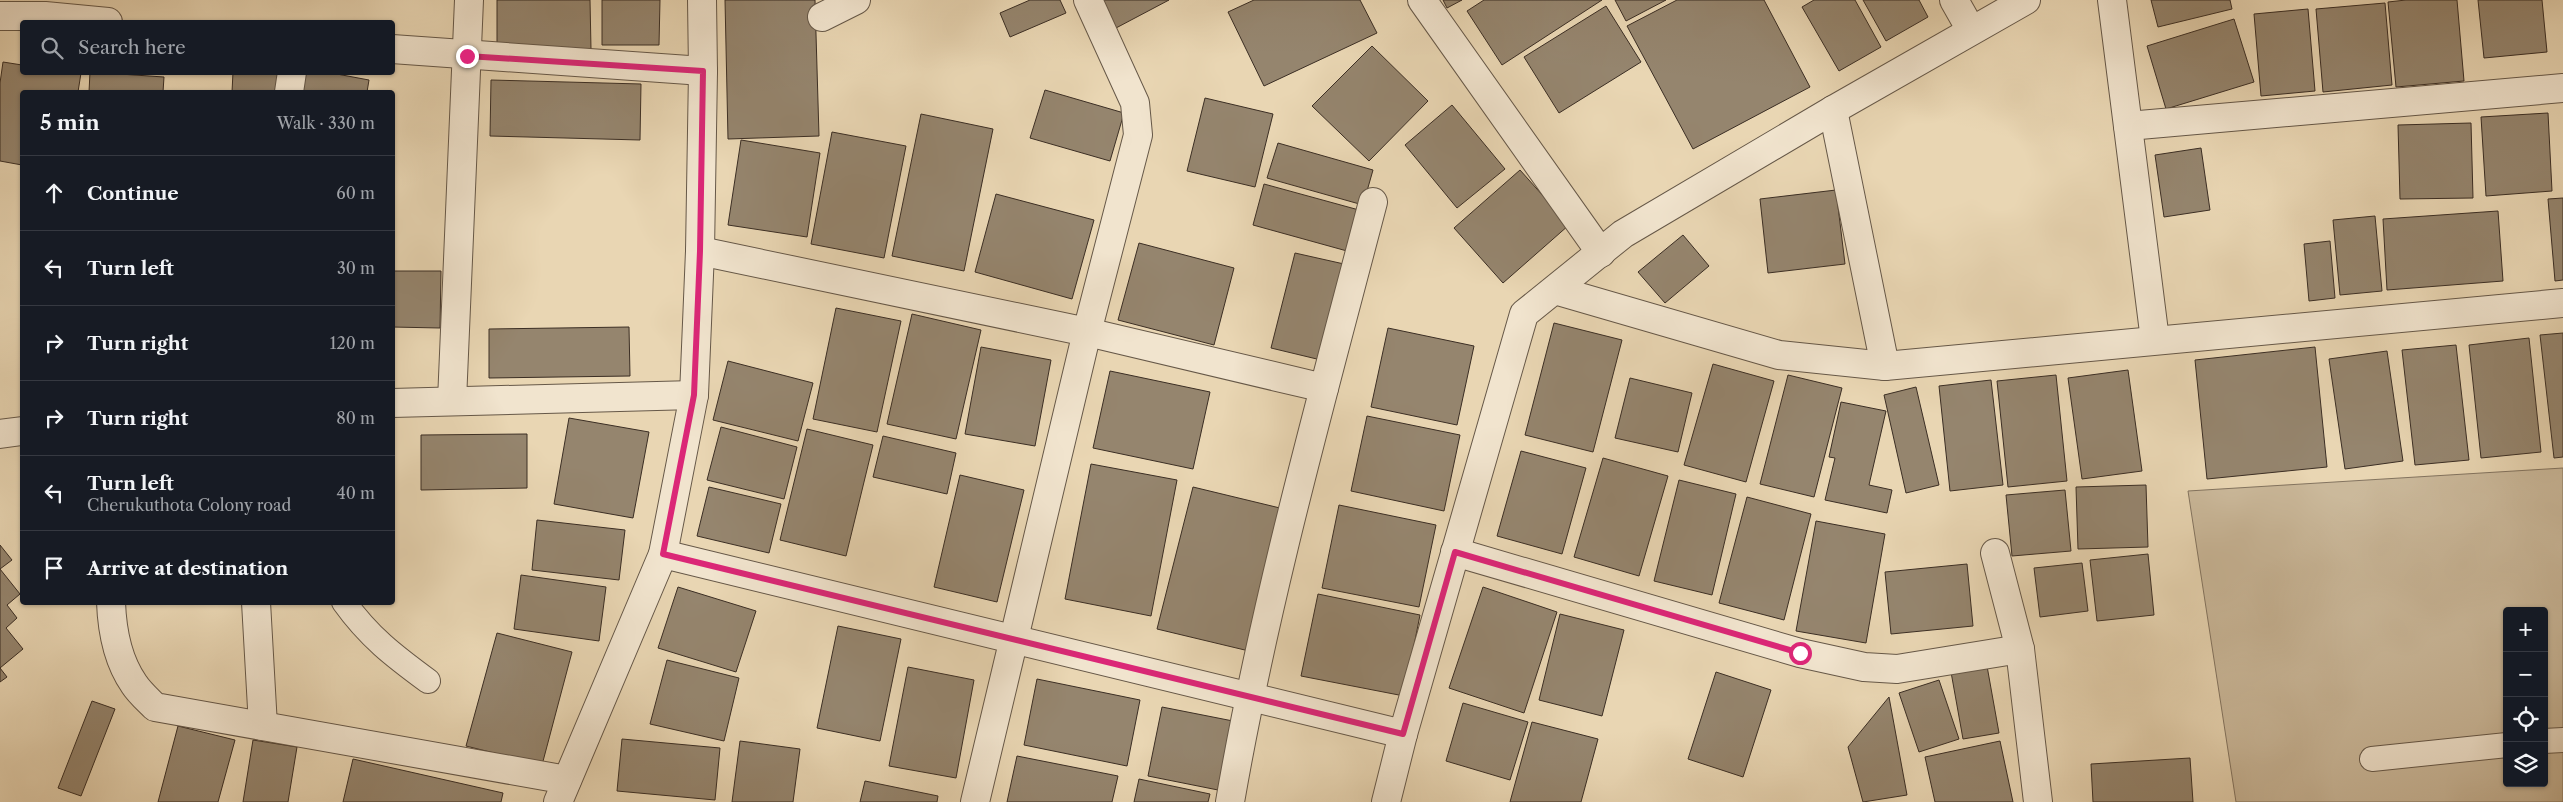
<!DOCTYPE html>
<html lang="en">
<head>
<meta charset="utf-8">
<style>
  :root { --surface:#171b24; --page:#242831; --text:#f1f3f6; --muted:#9ea1a6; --line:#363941 }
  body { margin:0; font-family:"Libre Caslon Text",serif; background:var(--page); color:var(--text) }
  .controls { position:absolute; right:15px; bottom:15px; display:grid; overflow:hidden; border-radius:5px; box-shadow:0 1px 4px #0004 }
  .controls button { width:45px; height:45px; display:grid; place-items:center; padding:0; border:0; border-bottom:1px solid var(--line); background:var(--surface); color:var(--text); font:25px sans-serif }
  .stop { position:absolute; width:15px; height:15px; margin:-11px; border:4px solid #db2777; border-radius:50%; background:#fff }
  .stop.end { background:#db2777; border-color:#fff; box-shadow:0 1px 5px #0008 }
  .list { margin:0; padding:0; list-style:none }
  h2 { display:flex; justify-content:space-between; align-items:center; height:65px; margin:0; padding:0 20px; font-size:21px }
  h2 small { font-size:16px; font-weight:400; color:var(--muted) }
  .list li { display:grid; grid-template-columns:32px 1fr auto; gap:15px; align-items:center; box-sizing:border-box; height:75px; padding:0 20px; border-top:1px solid var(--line) }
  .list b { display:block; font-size:19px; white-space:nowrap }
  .list p { margin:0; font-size:16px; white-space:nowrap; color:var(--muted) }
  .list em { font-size:16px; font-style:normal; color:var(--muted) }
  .icon { flex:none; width:28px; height:28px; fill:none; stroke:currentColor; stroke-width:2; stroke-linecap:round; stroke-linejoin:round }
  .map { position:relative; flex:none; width:2563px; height:802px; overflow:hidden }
  .search { position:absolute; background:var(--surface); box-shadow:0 1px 4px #0004; left:20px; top:20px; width:375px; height:55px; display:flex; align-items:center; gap:12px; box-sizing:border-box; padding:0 18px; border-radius:5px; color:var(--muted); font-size:19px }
  .panel { position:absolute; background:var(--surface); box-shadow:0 1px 4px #0004; left:20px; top:90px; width:375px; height:515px; border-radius:5px }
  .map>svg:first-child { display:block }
  .green { fill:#cbb99b; stroke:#837460; fill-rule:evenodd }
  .building { fill:#95856e; stroke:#3b2e24 }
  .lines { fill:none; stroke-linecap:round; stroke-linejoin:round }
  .service-casing { stroke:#665848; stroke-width:26 }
  .minor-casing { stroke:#665848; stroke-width:30 }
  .tertiary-casing { stroke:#665848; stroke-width:30 }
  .service { stroke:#f1e4ce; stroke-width:24 }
  .minor { stroke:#f1e4ce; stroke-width:28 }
  .tertiary { stroke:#f1e4ce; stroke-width:28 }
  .route { stroke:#db2777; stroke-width:6 }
</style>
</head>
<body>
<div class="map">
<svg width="2563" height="802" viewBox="0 0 2563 802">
  <rect width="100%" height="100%" fill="#e9d6b3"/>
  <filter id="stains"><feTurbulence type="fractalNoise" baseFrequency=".004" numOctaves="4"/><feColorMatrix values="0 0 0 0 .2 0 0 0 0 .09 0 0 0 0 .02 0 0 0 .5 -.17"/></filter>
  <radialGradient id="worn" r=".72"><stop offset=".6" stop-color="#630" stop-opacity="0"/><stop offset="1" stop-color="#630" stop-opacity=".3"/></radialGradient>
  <path class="green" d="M2563,468V802H2236L2188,491ZM2507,611H2544V783H2507Z"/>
  <g class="building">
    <polygon points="497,0 590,0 591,49 497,50"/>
    <polygon points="602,0 660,0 659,45 602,45"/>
    <polygon points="725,0 815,0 819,136 728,139"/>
    <polygon points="1030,0 1060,0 1066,13 1010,37 1000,13"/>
    <polygon points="1101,0 1169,0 1116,28"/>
    <polygon points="1254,0 1360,0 1377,33 1264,86 1228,12"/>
    <polygon points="1443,0 1462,0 1447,8"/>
    <polygon points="1484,0 1602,0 1502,65 1467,11"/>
    <polygon points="1615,0 1666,0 1626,21"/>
    <polygon points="1677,0 1764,0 1810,87 1693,149 1627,26"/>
    <polygon points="1814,0 1855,0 1881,47 1839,71 1802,7"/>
    <polygon points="1863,0 1919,0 1928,17 1886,41"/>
    <polygon points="2151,0 2230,0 2232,9 2158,27"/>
    <polygon points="2406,0 2457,0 2464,81 2396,87 2388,2"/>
    <polygon points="2478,0 2542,0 2547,52 2484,58"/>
    <polygon points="2385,3 2392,85 2323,92 2316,9"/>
    <polygon points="1606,6 1641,62 1559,113 1524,57"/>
    <polygon points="2308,9 2315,91 2261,96 2254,14"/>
    <polygon points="2234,19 2254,82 2166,109 2147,46"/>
    <polygon points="1372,46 1428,101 1369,161 1312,106"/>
    <polygon points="3,62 22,65 22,72 81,73 78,92 22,92 22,165 0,161 0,83"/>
    <polygon points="90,72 164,77 163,92 89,92"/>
    <polygon points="233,72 281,72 280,92 232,92"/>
    <polygon points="298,72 326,72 369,80 367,92 295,92"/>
    <polygon points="491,80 641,84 640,140 490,136"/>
    <polygon points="1045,90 1124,113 1110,161 1030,138"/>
    <polygon points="1205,98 1273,114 1255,187 1187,171"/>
    <polygon points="1452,105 1505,169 1457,208 1405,145"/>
    <polygon points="2548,113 2552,191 2486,196 2481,117"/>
    <polygon points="921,114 993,129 964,271 892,256"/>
    <polygon points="2471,123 2473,198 2400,199 2398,125"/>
    <polygon points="832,132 906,146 884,258 811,244"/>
    <polygon points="741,140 820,153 807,237 728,225"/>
    <polygon points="1278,143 1373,170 1363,205 1267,178"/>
    <polygon points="2201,148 2210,210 2164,217 2155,155"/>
    <polygon points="1520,170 1569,225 1503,283 1454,228"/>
    <polygon points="1264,184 1359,210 1347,251 1253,225"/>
    <polygon points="1836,190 1845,264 1768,273 1760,199"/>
    <polygon points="996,194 1094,220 1072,299 975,272"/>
    <polygon points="2563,198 2563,280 2555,281 2548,199"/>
    <polygon points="2498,211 2503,281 2387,290 2383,219"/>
    <polygon points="2375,216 2382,291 2340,295 2333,220"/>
    <polygon points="1683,235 1709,266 1665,303 1638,272"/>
    <polygon points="2330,241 2335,298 2309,301 2304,244"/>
    <polygon points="1139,243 1234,268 1214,345 1118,320"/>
    <polygon points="1295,253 1344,264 1321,360 1271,348"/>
    <polygon points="392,271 441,271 440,328 392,327"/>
    <polygon points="836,308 901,321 877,432 813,419"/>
    <polygon points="912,314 981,330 956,439 887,424"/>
    <polygon points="1554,323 1622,340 1593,452 1525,435"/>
    <polygon points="629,327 630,376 489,378 489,329"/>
    <polygon points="1388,328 1474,346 1457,425 1371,407"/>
    <polygon points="2563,333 2563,457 2554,458 2540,335"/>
    <polygon points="2529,338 2541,452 2481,458 2469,345"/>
    <polygon points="2456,345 2469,460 2415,465 2402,350"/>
    <polygon points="981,347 1051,360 1035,446 965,434"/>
    <polygon points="2315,347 2327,467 2207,479 2195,360"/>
    <polygon points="2387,351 2403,461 2345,469 2329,359"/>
    <polygon points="728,361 813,383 798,441 713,420"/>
    <polygon points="1713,364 1774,381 1746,482 1684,465"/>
    <polygon points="2128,370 2142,471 2082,479 2068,378"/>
    <polygon points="1110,371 1210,392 1193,469 1093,448"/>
    <polygon points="1788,375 1842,388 1814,497 1760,484"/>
    <polygon points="2056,375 2067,481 2008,487 1997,381"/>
    <polygon points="1630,378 1692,393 1678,452 1615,438"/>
    <polygon points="1991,380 2003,485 1950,491 1939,386"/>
    <polygon points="1916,387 1939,485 1906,493 1884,395"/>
    <polygon points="1841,402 1886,411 1869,485 1892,490 1887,513 1825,500 1835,458 1829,457"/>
    <polygon points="1367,416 1460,435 1444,511 1351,491"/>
    <polygon points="569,418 649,432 633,518 554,504"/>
    <polygon points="721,427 797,447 784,499 707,480"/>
    <polygon points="807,429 873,445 846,556 780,540"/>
    <polygon points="527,434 527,488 421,490 421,435"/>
    <polygon points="883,436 956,453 947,494 873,477"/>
    <polygon points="1521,451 1586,468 1562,554 1497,536"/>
    <polygon points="1603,458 1668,476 1639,576 1574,557"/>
    <polygon points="1091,464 1177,480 1151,616 1065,599"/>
    <polygon points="960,475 1024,490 997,602 934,587"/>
    <polygon points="1679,480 1736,494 1712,595 1654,581"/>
    <polygon points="2146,485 2148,547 2078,549 2076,487"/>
    <polygon points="709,487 781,504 769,553 697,536"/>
    <polygon points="1193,487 1284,509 1249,651 1157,629"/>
    <polygon points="2065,490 2071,551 2012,556 2006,495"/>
    <polygon points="1747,497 1811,514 1784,620 1719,603"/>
    <polygon points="1339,505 1436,525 1419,607 1322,588"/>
    <polygon points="537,520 625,530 619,580 532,570"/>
    <polygon points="1816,521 1885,534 1866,643 1796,631"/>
    <polygon points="0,545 12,560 0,569 20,594 7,605 17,618 6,628 23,649 0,668 7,677 0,682"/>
    <polygon points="2148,554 2154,615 2097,621 2090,560"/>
    <polygon points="2082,563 2088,611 2040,617 2034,568"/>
    <polygon points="1967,564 1973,626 1891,634 1885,572"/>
    <polygon points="521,575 606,587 599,641 514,629"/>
    <polygon points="678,587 756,611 736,672 658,648"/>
    <polygon points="1483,587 1557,612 1524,713 1449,688"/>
    <polygon points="1318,594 1420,615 1404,696 1301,676"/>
    <polygon points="1560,614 1624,630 1602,716 1539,700"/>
    <polygon points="838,626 901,639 880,741 817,728"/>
    <polygon points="497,633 572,652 542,765 466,746"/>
    <polygon points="667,660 739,678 724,741 650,724"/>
    <polygon points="1987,666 1999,733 1963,739 1951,672"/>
    <polygon points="908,667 974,680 956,778 889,766"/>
    <polygon points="1716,672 1771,690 1743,777 1688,759"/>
    <polygon points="1037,679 1140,700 1127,766 1024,745"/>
    <polygon points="1939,680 1959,739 1919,752 1899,693"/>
    <polygon points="1889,697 1907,795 1863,802 1848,747"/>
    <polygon points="92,701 115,709 81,796 58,788"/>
    <polygon points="1463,703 1528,722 1510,780 1446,761"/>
    <polygon points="1162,707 1233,721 1218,790 1148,776"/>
    <polygon points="1532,722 1598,739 1581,802 1510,802"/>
    <polygon points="178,726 235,740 218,802 158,802"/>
    <polygon points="622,739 720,748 715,800 617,791"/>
    <polygon points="253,740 297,747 288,802 243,802"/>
    <polygon points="740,741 800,749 793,802 732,802"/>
    <polygon points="2000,741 2013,802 1935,802 1925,757"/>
    <polygon points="1017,756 1118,776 1112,802 1007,802"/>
    <polygon points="2190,758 2193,802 2093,802 2091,764"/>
    <polygon points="353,759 503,793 501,802 343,802"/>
    <polygon points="1139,779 1210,794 1208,802 1134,802"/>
    <polygon points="865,781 938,796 937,802 860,802"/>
  </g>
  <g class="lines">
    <defs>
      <g id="service">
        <path d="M344,602C369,637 394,656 428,681"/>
        <polyline points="2544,741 2563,740"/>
        <polyline points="2372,759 2507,745"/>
      </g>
      <g id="minor">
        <polyline points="1422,0 1601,253"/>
        <polyline points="1954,0 1971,30"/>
        <polyline points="2112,0 2155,340"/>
        <polyline points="0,16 45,16 108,22"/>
        <polyline points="822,17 856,0"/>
        <polyline points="392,49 703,71"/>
        <polyline points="289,92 292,72"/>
        <polyline points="1833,110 1885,366"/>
        <polyline points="2128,126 2563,88"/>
        <polyline points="700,251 1087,332 1324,388"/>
        <polyline points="1555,290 1779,355 1885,366 2563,303"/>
        <polyline points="452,401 469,0"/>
        <polyline points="392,403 694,395"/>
        <polyline points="0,434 22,431"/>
        <polyline points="1455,552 1800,653 1864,667 1897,669 2020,649"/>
        <polyline points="1995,553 2020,649 2038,802"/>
        <path d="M111,602C112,630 118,661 134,684C139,692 148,700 155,707L567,780"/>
        <polyline points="256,602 263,726"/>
        <polyline points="975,802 1087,332 1138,135 1135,103 1088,0"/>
        <path d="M1230,802C1265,600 1321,401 1373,202"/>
        <polyline points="1386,802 1403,734"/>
      </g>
      <g id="tertiary">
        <polyline points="663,554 1403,734 1524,314 1623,234 1833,110 2026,0"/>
        <polyline points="558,802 663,554 694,395 700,251 703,71 702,0"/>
      </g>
    </defs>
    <use href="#service" class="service-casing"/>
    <use href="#minor" class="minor-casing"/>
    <use href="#tertiary" class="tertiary-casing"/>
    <use href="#service" class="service"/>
    <use href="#minor" class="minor"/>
    <use href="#tertiary" class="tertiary"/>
  </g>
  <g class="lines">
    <polyline class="route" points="467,56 703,71 700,251 694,395 663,554 1403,734 1455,552 1800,653"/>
  </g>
  <rect width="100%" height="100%" filter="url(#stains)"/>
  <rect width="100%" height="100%" fill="url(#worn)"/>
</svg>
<div class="controls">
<button>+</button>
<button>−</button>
<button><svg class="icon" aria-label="locate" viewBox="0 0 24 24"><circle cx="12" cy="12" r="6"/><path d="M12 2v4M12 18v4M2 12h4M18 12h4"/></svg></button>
<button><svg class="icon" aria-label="layers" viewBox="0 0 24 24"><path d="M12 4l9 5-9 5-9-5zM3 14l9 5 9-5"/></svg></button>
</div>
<div class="stop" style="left:1800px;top:653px"></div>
<div class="stop end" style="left:467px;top:56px"></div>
<div class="search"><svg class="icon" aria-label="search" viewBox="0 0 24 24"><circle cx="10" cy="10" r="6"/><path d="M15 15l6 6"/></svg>Search here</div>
<section class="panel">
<h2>5 min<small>Walk · 330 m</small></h2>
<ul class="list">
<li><svg class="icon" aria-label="ahead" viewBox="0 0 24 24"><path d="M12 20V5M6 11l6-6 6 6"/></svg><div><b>Continue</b></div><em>60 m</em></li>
<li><svg class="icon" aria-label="left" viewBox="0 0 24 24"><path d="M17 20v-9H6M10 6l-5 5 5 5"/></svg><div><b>Turn left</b></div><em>30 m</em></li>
<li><svg class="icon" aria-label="right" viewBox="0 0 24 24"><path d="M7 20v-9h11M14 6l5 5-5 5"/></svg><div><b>Turn right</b></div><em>120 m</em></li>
<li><svg class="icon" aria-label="right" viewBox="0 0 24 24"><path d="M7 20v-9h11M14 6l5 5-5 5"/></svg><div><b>Turn right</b></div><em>80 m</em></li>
<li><svg class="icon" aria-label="left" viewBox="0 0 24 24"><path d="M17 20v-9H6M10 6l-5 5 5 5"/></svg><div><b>Turn left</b><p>Cherukuthota Colony road</p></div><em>40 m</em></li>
<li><svg class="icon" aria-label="arrive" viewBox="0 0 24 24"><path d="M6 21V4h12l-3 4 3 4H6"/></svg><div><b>Arrive at destination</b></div></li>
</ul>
</section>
</div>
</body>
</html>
